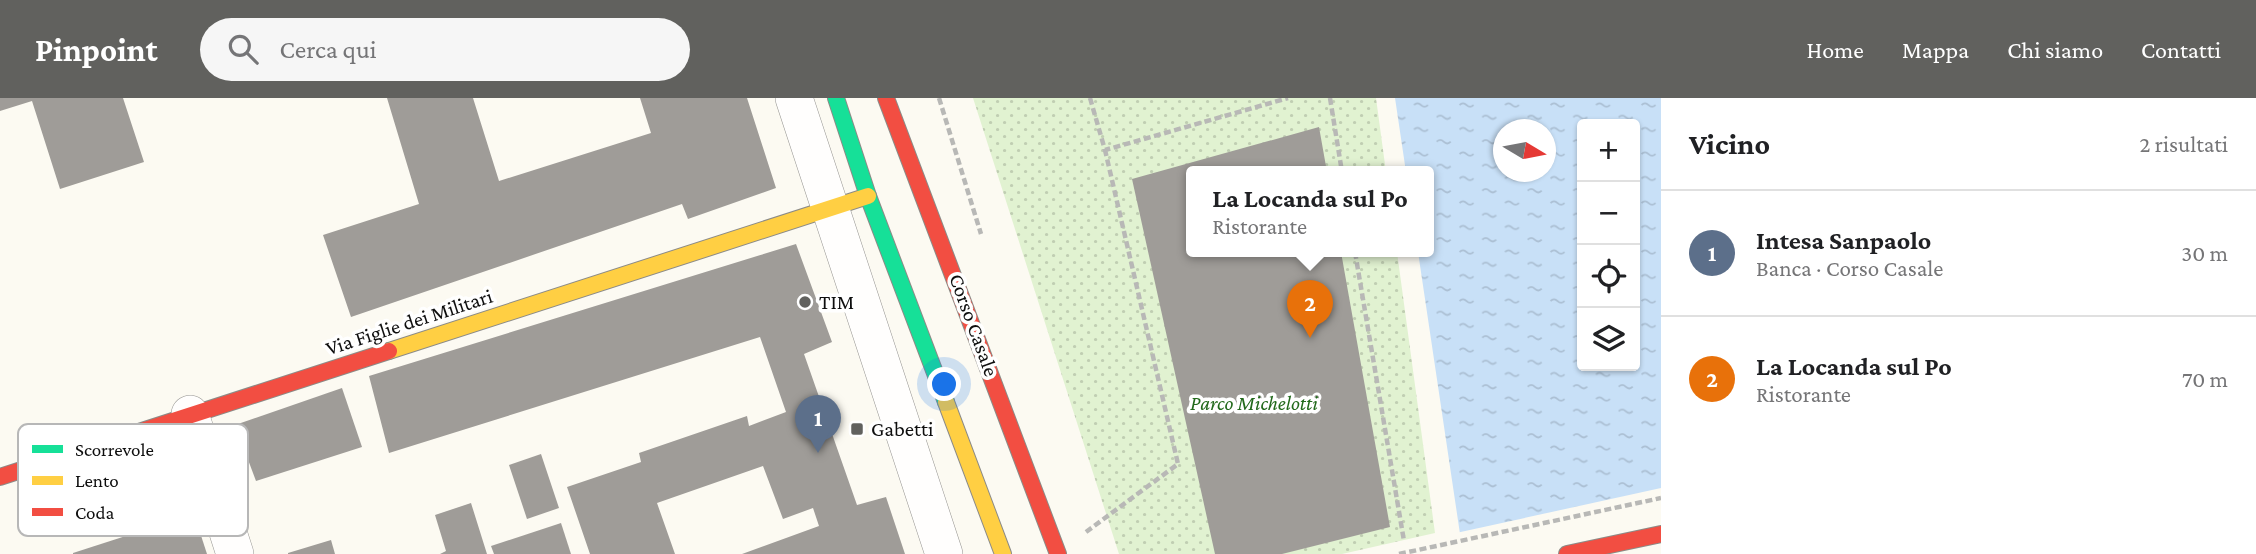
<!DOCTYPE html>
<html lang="it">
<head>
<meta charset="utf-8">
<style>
  :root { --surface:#fff; --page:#f6f6f6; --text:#202124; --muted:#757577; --line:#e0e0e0; --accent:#61615e }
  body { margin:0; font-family:"Crimson Pro",serif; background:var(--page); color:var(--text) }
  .controls { position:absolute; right:21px; top:21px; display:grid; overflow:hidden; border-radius:7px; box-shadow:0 2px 5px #0004 }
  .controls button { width:63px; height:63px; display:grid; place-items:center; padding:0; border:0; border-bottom:2px solid var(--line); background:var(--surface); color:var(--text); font:35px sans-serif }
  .compass { position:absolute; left:1493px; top:21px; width:63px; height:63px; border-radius:50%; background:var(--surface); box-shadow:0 2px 5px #0004; rotate:100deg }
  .you { position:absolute; left:945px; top:287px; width:24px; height:24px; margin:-18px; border:5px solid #fff; border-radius:50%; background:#1a73e8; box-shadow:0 0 0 10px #1a73e833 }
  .badge { display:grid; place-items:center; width:46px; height:46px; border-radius:50%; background:var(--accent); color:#fff; font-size:23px; font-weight:700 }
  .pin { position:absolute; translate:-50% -58px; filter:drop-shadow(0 2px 4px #0008) }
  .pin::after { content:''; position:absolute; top:37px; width:24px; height:21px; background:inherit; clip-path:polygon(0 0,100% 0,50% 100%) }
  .popup { position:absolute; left:1186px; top:68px; width:248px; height:91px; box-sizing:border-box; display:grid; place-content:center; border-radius:7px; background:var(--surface); filter:drop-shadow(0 2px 5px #0005); font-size:23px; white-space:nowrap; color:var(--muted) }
  .popup b { font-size:26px; color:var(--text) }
  .popup::after { content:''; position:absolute; left:50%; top:100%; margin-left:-14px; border:14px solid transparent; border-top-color:var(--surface) }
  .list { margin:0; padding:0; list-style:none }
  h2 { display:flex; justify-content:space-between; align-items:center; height:91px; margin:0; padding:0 28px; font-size:30px }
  h2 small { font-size:23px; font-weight:400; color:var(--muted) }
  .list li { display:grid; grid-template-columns:46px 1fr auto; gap:21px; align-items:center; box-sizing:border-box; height:126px; padding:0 28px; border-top:2px solid var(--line) }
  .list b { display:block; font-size:26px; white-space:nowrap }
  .list p { margin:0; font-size:23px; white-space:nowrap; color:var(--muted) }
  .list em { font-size:23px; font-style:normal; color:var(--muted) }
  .icon { flex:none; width:38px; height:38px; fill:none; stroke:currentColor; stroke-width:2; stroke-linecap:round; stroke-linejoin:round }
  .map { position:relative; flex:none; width:1661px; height:456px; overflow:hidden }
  header { display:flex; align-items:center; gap:42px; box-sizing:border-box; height:98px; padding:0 35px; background:var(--accent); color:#fff }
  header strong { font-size:33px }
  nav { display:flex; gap:38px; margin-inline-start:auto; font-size:24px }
  .search { width:490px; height:63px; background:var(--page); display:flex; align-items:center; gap:18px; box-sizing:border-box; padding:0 24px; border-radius:38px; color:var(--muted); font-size:26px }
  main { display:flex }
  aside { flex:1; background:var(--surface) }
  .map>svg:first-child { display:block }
  .park { fill:url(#park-dots) }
  .water { fill:url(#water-ripples); fill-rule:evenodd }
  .pier { fill:#fcfaf2 }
  .building { fill:#9f9c98 }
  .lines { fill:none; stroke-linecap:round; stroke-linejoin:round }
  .street-casing { stroke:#959491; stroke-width:38 }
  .fast-casing { stroke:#8c8b87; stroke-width:18 }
  .slow-casing { stroke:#8c8b87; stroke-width:18 }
  .jam-casing { stroke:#8c8b87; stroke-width:18 }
  .path { stroke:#b8b8b6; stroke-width:4.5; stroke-dasharray:7 3.5; stroke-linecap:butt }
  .street { stroke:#fffefd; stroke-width:37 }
  .fast { stroke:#16e098; stroke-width:16 }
  .slow { stroke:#ffcf43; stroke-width:16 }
  .jam { stroke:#f24e42; stroke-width:16 }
  .path-bridge { stroke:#b8b8b6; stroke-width:4.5; stroke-dasharray:7 3.5; stroke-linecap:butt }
  .poi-dot { fill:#61615e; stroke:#fff; stroke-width:2.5 }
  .labels { text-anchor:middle; stroke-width:7; stroke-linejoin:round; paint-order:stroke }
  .poi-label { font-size:21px; fill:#0e0e0e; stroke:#fff; text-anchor:start }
  .street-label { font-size:21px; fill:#0e0e0e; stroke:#fff }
  .park-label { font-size:21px; font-style:italic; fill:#22691b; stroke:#fff }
  .key { fill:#fff; stroke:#b7b7b7; stroke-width:2 }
  .key-label { font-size:19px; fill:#0e0e0e }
</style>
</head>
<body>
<header>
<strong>Pinpoint</strong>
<div class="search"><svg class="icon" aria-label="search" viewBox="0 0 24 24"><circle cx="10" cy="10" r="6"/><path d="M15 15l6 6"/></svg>Cerca qui</div>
<nav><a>Home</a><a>Mappa</a><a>Chi siamo</a><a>Contatti</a></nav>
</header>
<main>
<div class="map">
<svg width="1661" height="456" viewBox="0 0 1661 456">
  <defs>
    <pattern id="park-dots" width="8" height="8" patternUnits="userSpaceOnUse" patternTransform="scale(1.75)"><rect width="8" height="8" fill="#e1f2d1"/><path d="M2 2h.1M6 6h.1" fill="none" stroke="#c0ceb2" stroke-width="1.8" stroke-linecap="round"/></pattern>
    <pattern id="water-ripples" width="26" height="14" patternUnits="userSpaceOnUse" patternTransform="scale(1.75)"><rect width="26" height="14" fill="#c8e0f7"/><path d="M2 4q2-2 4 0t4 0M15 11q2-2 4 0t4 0" fill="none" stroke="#abbfd3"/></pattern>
  </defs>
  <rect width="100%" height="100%" fill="#fcfaf2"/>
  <polygon class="park" points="973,0 1376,0 1386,74 1191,74 1191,154 1397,154 1435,435 1342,456 1119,456"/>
  <path class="water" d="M1395,0H1661V456H1463L1418,154H1429V74H1406ZM1582,26H1635V268H1582ZM1504,32H1546V74H1504Z"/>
  <polygon class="pier" points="1661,390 1661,456 1459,456 1456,435"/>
  <g class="building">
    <polygon points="0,0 123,0 144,64 60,91 32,3 0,13"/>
    <polygon points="387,0 473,0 499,83 651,35 640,0 747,0 776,90 688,121 682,106 351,219 323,137 419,106"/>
    <polygon points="1319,29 1327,74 1191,74 1191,154 1341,154 1390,429 1282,456 1215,456 1132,81"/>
    <polygon points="796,146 832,244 804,256 857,407 886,399 905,456 742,456 819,428 813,410 783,421 763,368 657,405 675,456 590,456 567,389 641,364 639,355 747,318 749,328 786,314 760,239 389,355 369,278"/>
    <polygon points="342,290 362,349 256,383 235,327"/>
    <polygon points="541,356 559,410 527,421 509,367"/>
    <polygon points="129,391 140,422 121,429 110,397"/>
    <polygon points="471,405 487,456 440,456 446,453 435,417"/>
    <polygon points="194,416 207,456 73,456 73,455"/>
    <polygon points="561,425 571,456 494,456 491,448"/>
    <polygon points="331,442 335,456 288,456 288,455"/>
  </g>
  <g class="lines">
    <defs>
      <g id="street">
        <polyline points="794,0 944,456"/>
        <polyline points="190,316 235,456"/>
      </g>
      <polyline id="fast" points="836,0 868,98 946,304"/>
      <g id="slow">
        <polyline points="389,253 868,98"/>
        <polyline points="946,304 1003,456"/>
      </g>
      <g id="jam">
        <polyline points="886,0 1058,456"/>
        <polyline points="0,379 389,253"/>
        <polyline points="1567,456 1661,436"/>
      </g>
    </defs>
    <use href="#street" class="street-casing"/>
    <use href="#fast" class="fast-casing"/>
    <use href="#slow" class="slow-casing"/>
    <use href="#jam" class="jam-casing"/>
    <g class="path">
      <polyline points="939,0 981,136"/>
      <polyline points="1090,0 1105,52 1288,0"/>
      <polyline points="1330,0 1342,74"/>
      <polyline points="1355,154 1404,443"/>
      <polyline points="1086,434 1178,366 1105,52"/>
    </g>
    <use href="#street" class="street"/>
    <use href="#fast" class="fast"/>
    <use href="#slow" class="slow"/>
    <use href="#jam" class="jam"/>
    <polyline class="path-bridge" points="1399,456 1661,400"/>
  </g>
  <g class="poi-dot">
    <circle cx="805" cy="204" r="7"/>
    <rect x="850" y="324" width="14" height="14" rx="3.5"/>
  </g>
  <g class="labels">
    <g class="poi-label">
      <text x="819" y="211">TIM</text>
      <text x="871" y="338">Gabetti</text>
    </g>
    <g class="street-label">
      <text transform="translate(409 224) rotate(-18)" y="7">Via Figlie dei Militari</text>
      <text transform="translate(974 227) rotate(70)" y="7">Corso Casale</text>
    </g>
    <g class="park-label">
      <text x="1254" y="312">Parco Michelotti</text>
    </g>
  </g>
  <rect x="18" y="326" width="230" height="112" rx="10" class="key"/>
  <rect x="32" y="347" width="31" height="8" fill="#16e098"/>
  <rect x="32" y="378" width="31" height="9" fill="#ffcf43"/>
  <rect x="32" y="410" width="31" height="8" fill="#f24e42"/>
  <g class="key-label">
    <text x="75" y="358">Scorrevole</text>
    <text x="75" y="389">Lento</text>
    <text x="75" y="421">Coda</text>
  </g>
</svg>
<div class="controls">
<button>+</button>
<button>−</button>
<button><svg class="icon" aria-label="locate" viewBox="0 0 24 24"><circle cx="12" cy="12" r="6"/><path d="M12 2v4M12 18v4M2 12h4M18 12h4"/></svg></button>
<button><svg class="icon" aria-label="layers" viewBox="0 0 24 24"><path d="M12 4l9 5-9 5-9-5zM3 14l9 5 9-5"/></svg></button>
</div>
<svg class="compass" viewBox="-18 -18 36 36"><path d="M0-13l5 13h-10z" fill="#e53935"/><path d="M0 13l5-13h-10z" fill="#757577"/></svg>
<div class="you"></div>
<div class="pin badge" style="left:818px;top:355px;background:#5c6f8a">1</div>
<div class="pin badge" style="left:1310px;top:240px;background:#e8710a">2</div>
<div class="popup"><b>La Locanda sul Po</b>Ristorante</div>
</div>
<aside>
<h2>Vicino<small>2 risultati</small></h2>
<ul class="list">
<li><span class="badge" style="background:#5c6f8a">1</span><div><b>Intesa Sanpaolo</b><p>Banca · Corso Casale</p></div><em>30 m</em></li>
<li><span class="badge" style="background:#e8710a">2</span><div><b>La Locanda sul Po</b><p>Ristorante</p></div><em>70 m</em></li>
</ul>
</aside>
</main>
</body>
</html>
